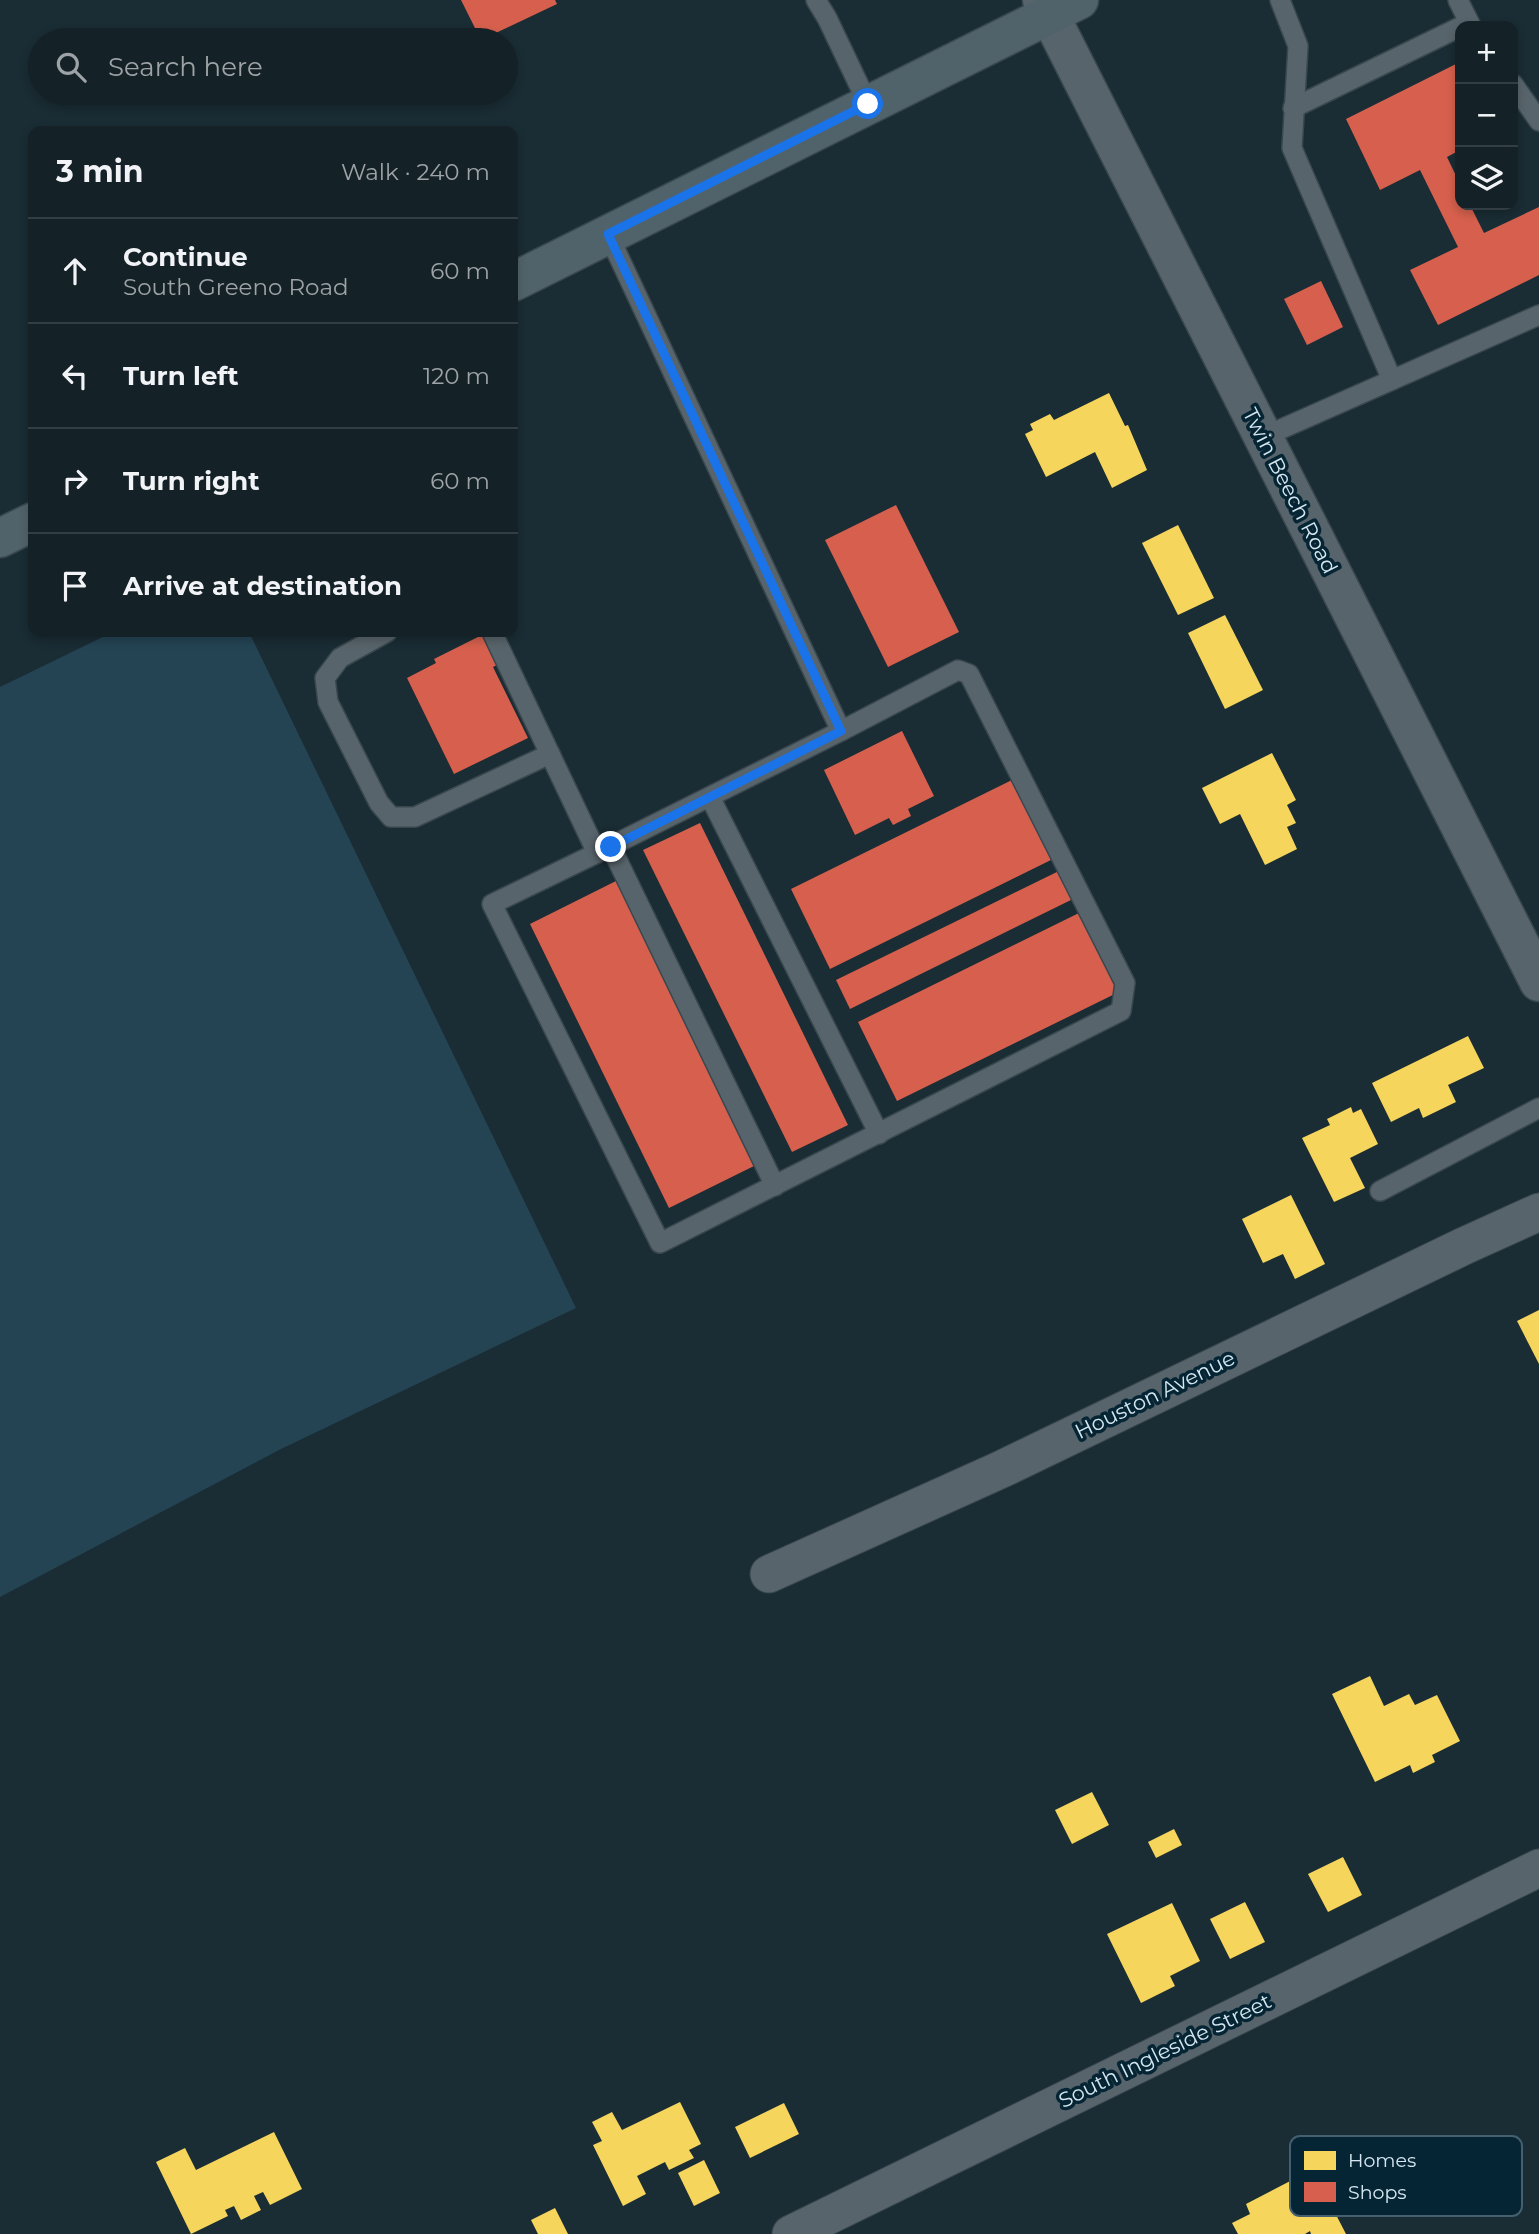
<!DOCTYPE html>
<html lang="en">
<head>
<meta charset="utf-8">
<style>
  :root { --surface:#142127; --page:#1d292f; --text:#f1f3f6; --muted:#9da3a7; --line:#333e44 }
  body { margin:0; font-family:Montserrat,sans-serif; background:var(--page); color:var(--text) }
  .controls { position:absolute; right:21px; top:21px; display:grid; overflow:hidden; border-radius:14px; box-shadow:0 4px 10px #0003 }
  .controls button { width:63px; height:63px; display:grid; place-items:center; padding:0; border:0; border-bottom:2px solid var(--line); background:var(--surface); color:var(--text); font:35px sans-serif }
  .stop { position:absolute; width:21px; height:21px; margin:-16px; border:5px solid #1a73e8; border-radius:50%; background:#fff }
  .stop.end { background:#1a73e8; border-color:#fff; box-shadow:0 2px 7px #0008 }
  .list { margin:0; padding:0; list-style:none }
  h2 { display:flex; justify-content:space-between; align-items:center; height:91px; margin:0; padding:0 28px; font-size:30px }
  h2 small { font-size:23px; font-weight:400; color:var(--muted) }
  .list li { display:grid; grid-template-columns:46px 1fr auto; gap:21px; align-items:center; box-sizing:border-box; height:105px; padding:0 28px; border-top:2px solid var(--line) }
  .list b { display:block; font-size:26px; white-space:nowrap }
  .list p { margin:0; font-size:23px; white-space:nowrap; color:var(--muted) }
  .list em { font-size:23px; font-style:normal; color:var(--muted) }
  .icon { flex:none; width:38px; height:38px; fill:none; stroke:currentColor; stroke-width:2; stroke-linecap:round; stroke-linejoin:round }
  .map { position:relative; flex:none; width:1539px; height:2234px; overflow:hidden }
  .search { position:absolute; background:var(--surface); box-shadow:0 4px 10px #0003; left:28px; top:28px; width:490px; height:77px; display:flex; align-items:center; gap:18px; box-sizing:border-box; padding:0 24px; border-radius:38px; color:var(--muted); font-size:26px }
  .panel { position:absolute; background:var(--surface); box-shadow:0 4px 10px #0003; left:28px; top:126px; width:490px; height:511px; border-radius:14px }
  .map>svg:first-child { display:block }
  .green { fill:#244454 }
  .homes { fill:#f6d55c }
  .shops { fill:#d6604d }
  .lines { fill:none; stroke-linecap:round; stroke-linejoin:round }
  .lane-casing { stroke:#39474e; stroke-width:22 }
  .street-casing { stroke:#39474e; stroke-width:39 }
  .secondary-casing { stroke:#39474e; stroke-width:41 }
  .primary-casing { stroke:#39474e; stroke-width:41 }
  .lane { stroke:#58646b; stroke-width:19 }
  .street { stroke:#58646b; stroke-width:37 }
  .secondary { stroke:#58646b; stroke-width:38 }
  .primary { stroke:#51636a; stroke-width:38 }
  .route { stroke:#1a73e8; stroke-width:9 }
  .labels { text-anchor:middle; stroke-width:7; stroke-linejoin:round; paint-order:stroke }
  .street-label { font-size:21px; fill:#d6e7f1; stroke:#052534 }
  .key { fill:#052534; stroke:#445f6d; stroke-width:2 }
  .key-label { font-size:19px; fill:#d6e7f1 }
</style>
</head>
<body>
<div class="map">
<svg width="1539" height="2234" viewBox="0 0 1539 2234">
  <rect width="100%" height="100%" fill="#1a2c34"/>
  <polygon class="green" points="113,632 249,632 576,1308 281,1449 0,1597 0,687"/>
  <g class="homes">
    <polygon points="1109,393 1125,426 1128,425 1147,470 1112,488 1095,452 1046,477 1025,434 1033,430 1030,424 1050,414 1054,420"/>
    <polygon points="1178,525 1214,598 1178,615 1142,543"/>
    <polygon points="1225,615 1263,690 1225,709 1188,633"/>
    <polygon points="1272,753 1296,800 1287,805 1296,823 1287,827 1297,849 1265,865 1240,814 1220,824 1202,788"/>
    <polygon points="1468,1036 1484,1068 1448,1085 1456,1102 1423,1118 1419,1108 1391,1122 1372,1083"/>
    <polygon points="1351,1107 1353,1113 1361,1109 1378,1144 1350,1158 1365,1188 1334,1202 1302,1138 1330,1125 1327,1119"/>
    <polygon points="1291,1195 1325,1264 1295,1279 1283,1254 1263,1263 1242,1219"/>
    <polygon points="1539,1310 1539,1364 1517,1321"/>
    <polygon points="1370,1676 1384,1706 1409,1694 1415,1705 1437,1695 1460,1741 1432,1755 1435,1762 1413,1773 1410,1765 1375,1782 1332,1694"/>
    <polygon points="1092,1792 1109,1825 1072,1844 1055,1810"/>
    <polygon points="1174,1829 1182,1845 1156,1858 1148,1842"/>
    <polygon points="1343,1857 1362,1895 1328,1912 1308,1874"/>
    <polygon points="1245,1902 1265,1942 1230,1959 1210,1919"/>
    <polygon points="1172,1903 1200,1961 1170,1976 1175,1986 1141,2003 1107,1934"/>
    <polygon points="680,2102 701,2144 689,2150 694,2158 669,2170 665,2162 637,2176 646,2194 623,2206 593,2145 602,2141 592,2122 612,2112 622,2130"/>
    <polygon points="784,2103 799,2134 750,2158 735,2127"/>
    <polygon points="274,2132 302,2189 270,2205 263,2192 254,2196 261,2210 241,2220 234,2206 225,2210 228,2216 191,2234 156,2162 185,2148 196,2170"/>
    <polygon points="704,2160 720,2193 694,2206 678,2173"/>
    <polygon points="1296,2178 1301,2189 1318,2180 1346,2234 1311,2234 1310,2231 1305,2234 1238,2234 1232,2223 1250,2214 1246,2204"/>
    <polygon points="555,2208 568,2234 538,2234 531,2220"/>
  </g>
  <g class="shops">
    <polygon points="461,0 555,0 557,4 481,40"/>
    <polygon points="1460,62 1460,150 1447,157 1460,184 1460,205 1470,205 1484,233 1539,207 1539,275 1438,325 1410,270 1458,247 1420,170 1380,190 1346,119"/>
    <polygon points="1321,281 1343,327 1307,345 1284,299"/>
    <polygon points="896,505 959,632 888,667 825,540"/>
    <polygon points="482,635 497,665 493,667 528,738 454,774 407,678 436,663 434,659"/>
    <polygon points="902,731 934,796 908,809 911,816 893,825 889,818 855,835 824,770"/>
    <polygon points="1016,778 1055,858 830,969 791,889"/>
    <polygon points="700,823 848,1125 792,1152 643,850"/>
    <polygon points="1063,869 1077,897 850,1009 836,980"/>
    <polygon points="618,880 758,1164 669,1208 530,924"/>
    <polygon points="1085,910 1125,989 897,1101 858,1022"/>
  </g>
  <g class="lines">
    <defs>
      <g id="lane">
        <polyline points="816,0 827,18 868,104"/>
        <polyline points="1280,0 1298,46 1292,148 1392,380"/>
        <polyline points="1458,0 1471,26"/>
        <polyline points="1513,84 1539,121"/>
        <polyline points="1293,108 1460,27"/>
        <polyline points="1263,437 1539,315"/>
        <polyline points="387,632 340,658 325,678 328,702 379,803 391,817 415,817 550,754"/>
        <polyline points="492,632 597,853 841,731 608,234"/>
        <polyline points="710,797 879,1134"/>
        <polyline points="611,847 775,1186"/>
        <polyline points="597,853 492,904 660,1243 1121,1011 1125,983 969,674 958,670 841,731"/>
        <polyline points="1380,1191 1539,1108"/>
      </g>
      <g id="street">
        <polyline points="769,1574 1002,1469 1464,1246 1539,1212"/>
        <polyline points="791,2234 1539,1868"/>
      </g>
      <polyline id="secondary" points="1042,0 1539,982"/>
      <g id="primary">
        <polyline points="513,282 1079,0"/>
        <polyline points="0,538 33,522"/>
      </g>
    </defs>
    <use href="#lane" class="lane-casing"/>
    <use href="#street" class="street-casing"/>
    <use href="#secondary" class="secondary-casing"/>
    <use href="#primary" class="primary-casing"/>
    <use href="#lane" class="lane"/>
    <use href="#street" class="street"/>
    <use href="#secondary" class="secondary"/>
    <use href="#primary" class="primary"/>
  </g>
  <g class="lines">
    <polyline class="route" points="611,847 841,731 608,234 868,104"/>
  </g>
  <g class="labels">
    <g class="street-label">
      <text transform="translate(1290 491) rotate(63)" y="7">Twin Beech Road</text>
      <text transform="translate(1155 1395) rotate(-26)" y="7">Houston Avenue</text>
      <text transform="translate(1165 2051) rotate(-26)" y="7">South Ingleside Street</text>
    </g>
  </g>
  <rect x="1290" y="2136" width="232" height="80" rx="10" class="key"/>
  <rect x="1304" y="2151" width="32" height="19" fill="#f6d55c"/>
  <rect x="1304" y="2182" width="32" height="20" fill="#d6604d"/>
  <g class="key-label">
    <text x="1348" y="2167">Homes</text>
    <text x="1348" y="2199">Shops</text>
  </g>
</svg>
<div class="controls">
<button>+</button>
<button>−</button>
<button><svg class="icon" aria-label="layers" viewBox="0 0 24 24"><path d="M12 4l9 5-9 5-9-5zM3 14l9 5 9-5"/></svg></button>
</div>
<div class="stop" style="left:868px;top:104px"></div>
<div class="stop end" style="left:611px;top:847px"></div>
<div class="search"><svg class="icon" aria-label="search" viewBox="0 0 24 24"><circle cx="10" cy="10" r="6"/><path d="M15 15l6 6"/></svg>Search here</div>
<section class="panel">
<h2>3 min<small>Walk · 240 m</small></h2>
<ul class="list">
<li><svg class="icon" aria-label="ahead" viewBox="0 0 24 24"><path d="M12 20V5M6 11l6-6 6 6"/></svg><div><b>Continue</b><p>South Greeno Road</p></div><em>60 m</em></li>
<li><svg class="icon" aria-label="left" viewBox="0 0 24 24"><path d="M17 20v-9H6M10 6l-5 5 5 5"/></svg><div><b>Turn left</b></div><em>120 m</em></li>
<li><svg class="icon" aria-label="right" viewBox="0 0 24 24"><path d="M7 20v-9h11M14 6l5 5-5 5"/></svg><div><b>Turn right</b></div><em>60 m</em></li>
<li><svg class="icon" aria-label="arrive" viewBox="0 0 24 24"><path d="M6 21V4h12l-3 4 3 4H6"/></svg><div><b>Arrive at destination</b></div></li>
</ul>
</section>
</div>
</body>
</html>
